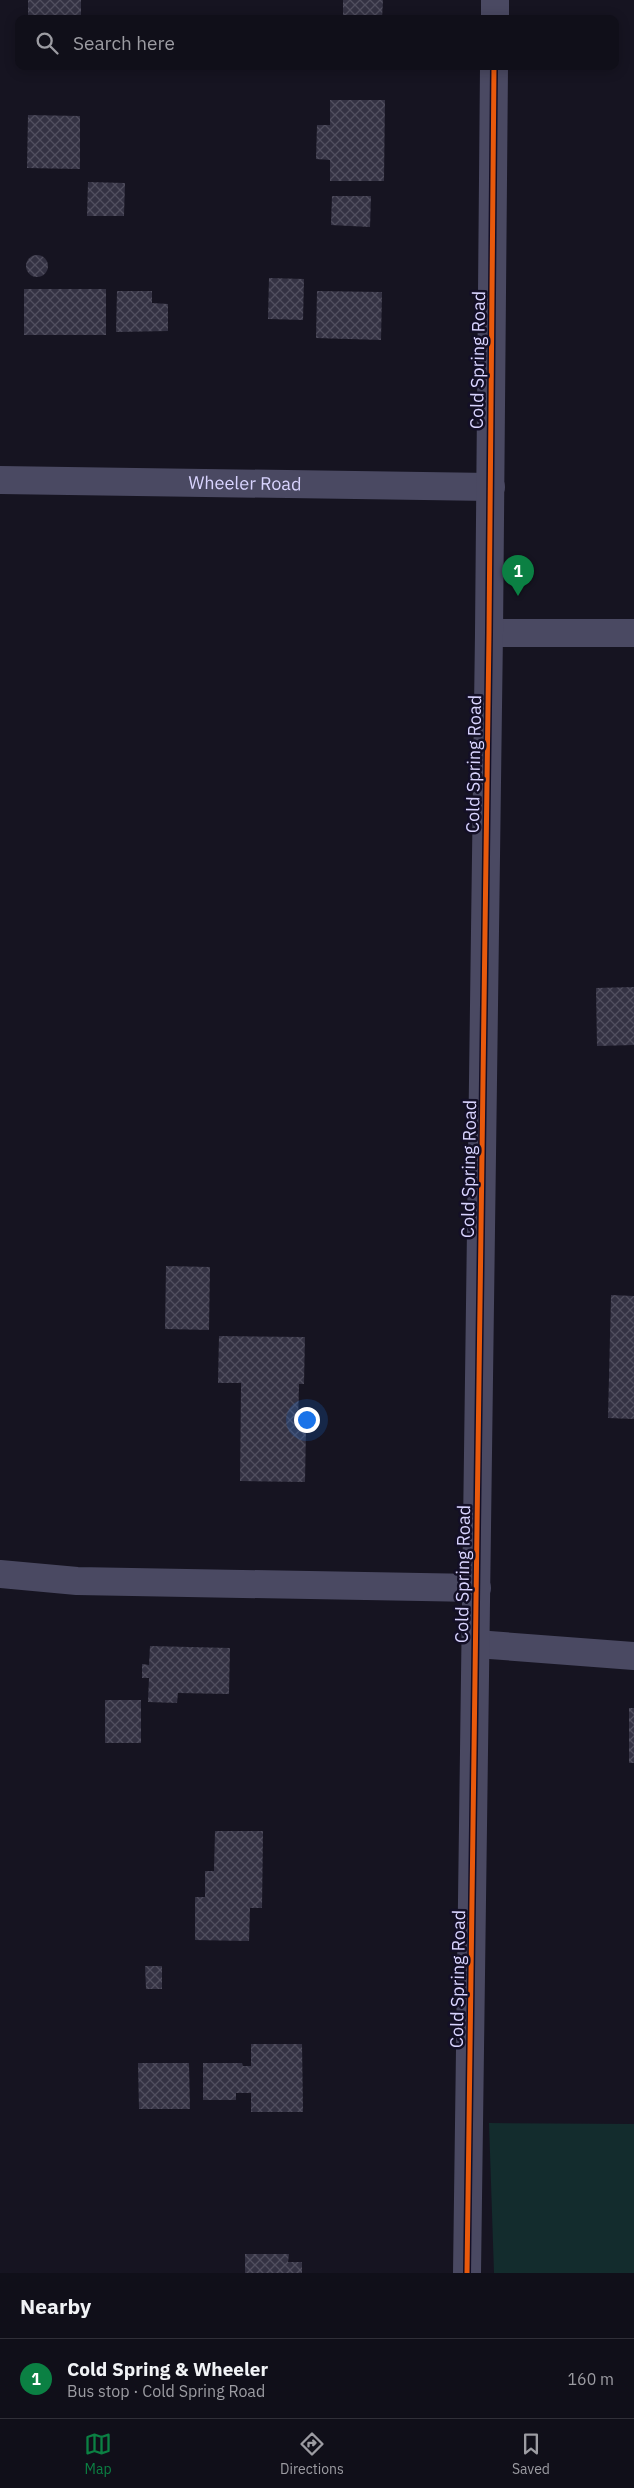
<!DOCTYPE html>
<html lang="en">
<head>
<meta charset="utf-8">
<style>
  :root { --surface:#100f19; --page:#1e1d26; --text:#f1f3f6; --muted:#9c9ca2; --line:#302f38; --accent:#0b8043 }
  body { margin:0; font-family:"IBM Plex Sans",sans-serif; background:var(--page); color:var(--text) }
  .you { position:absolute; left:306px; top:1419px; width:18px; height:18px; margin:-12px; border:4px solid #fff; border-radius:50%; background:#1a73e8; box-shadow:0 0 0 8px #1a73e833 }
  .badge { display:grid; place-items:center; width:32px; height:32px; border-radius:50%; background:var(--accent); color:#fff; font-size:16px; font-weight:700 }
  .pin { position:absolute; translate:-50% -41px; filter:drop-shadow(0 1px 2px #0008) }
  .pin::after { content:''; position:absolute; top:26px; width:18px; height:15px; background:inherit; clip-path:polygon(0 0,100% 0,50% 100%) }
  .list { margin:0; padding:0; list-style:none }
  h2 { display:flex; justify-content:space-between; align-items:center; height:65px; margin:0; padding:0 20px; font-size:21px }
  h2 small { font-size:16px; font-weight:400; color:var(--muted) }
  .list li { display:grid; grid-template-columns:32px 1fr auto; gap:15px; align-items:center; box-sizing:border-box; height:80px; padding:0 20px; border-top:1px solid var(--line) }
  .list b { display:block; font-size:19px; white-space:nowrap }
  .list p { margin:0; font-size:16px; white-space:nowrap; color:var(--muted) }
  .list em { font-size:16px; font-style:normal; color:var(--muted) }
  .icon { flex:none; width:28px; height:28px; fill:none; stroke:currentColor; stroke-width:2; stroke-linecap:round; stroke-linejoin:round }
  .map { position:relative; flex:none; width:634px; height:2273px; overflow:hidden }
  .search { position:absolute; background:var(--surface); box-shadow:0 2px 12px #0003; left:15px; right:15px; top:15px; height:55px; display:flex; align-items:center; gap:12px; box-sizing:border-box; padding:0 18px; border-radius:10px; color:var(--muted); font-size:19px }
  .sheet { height:145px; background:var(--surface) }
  nav { display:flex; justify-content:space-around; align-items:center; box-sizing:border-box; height:70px; border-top:1px solid var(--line); background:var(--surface); font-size:14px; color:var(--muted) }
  nav a { display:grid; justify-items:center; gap:2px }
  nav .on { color:var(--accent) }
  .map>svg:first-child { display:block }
  .green { fill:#132c2d }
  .building { fill:url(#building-cross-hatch) }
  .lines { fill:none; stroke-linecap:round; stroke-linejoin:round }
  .minor { stroke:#4a4962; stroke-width:28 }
  .cycleway-casing { stroke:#130f26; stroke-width:8 }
  .cycleway { stroke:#e8590c; stroke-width:5 }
  .labels { text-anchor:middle; stroke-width:5; stroke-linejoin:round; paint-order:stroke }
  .street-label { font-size:18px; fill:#d9d4ff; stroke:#130f26 }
</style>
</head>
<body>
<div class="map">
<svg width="634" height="2273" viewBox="0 0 634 2273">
  <defs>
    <pattern id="building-cross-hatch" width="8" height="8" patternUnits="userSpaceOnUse" patternTransform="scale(1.25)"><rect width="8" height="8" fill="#343243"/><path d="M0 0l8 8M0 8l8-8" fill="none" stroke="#514f5f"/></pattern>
  </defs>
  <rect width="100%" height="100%" fill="#161421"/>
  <polygon class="green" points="489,2123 634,2124 634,2273 494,2273"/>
  <g class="building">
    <rect x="28" y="0" width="53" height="19"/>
    <polygon points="343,0 383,0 382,19 343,19"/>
    <polygon points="330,100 385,100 384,181 330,181 330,160 316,159 317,125 330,125"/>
    <polygon points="28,115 80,116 80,169 27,168"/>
    <polygon points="88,182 125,183 124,216 87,216"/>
    <polygon points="332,196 371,196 370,227 331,225"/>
    <circle cx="37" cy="266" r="11"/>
    <polygon points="269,278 304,279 303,320 268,319"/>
    <rect x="24" y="289" width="82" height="46"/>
    <polygon points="117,291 152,291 152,303 168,304 168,331 116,332"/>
    <polygon points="317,291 382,292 381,340 316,338"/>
    <polygon points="634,987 634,1045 597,1046 596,988"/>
    <polygon points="166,1266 210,1267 209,1330 165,1329"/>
    <polygon points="611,1295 634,1296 634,1419 608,1418"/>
    <polygon points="219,1336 305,1337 304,1384 299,1384 298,1427 306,1427 305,1482 240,1481 241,1383 218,1383"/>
    <polygon points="150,1646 230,1648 229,1694 178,1693 177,1703 148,1702 149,1678 142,1678 142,1664 149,1665"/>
    <rect x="105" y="1700" width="36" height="43"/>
    <rect x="629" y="1708" width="5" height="55"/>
    <polygon points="215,1831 263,1831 262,1908 250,1908 249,1941 195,1940 195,1897 205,1897 205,1871 214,1871"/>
    <polygon points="145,1966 162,1966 162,1989 146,1989"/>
    <polygon points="251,2044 302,2044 303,2112 251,2112 251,2093 236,2093 236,2100 203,2100 203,2063 242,2063 243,2066 251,2066"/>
    <polygon points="138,2063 189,2063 190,2109 139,2109"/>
    <polygon points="245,2254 289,2254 288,2262 302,2262 302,2273 245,2273"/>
  </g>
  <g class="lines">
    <g class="minor">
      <polyline points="495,19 495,0"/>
      <path id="s1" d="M0,480L491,487"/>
      <polyline points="489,633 634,633"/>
      <polyline points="0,1574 77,1581 477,1588"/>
      <polyline points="476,1644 634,1656"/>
      <polyline points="467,2273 489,633 494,66"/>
    </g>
    <defs>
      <polyline id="cycleway" points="467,2273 489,633 494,66"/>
    </defs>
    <use href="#cycleway" class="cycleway-casing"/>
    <use href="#cycleway" class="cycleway"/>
  </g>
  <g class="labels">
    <g class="street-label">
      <text transform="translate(478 360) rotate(-89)" y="6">Cold Spring Road</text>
      <text dy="6" stroke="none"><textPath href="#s1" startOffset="245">Wheeler Road</textPath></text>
      <text transform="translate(474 764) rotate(-89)" y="6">Cold Spring Road</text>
      <text transform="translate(469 1169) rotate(-89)" y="6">Cold Spring Road</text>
      <text transform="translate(463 1574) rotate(-89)" y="6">Cold Spring Road</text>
      <text transform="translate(458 1979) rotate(-89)" y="6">Cold Spring Road</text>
    </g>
  </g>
</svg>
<div class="you"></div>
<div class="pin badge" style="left:518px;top:596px">1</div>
<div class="search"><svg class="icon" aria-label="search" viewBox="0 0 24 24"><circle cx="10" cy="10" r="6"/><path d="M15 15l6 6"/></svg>Search here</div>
</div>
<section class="sheet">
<h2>Nearby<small></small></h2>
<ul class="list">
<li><span class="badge">1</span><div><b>Cold Spring &amp; Wheeler</b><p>Bus stop · Cold Spring Road</p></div><em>160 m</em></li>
</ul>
</section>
<nav>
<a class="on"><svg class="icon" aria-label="map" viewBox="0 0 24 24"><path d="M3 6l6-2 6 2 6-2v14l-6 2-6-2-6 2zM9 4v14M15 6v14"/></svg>Map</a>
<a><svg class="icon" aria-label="directions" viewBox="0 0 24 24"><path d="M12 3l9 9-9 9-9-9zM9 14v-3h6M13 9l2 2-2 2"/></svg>Directions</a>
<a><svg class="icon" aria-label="saved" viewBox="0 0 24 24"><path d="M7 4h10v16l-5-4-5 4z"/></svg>Saved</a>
</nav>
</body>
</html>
